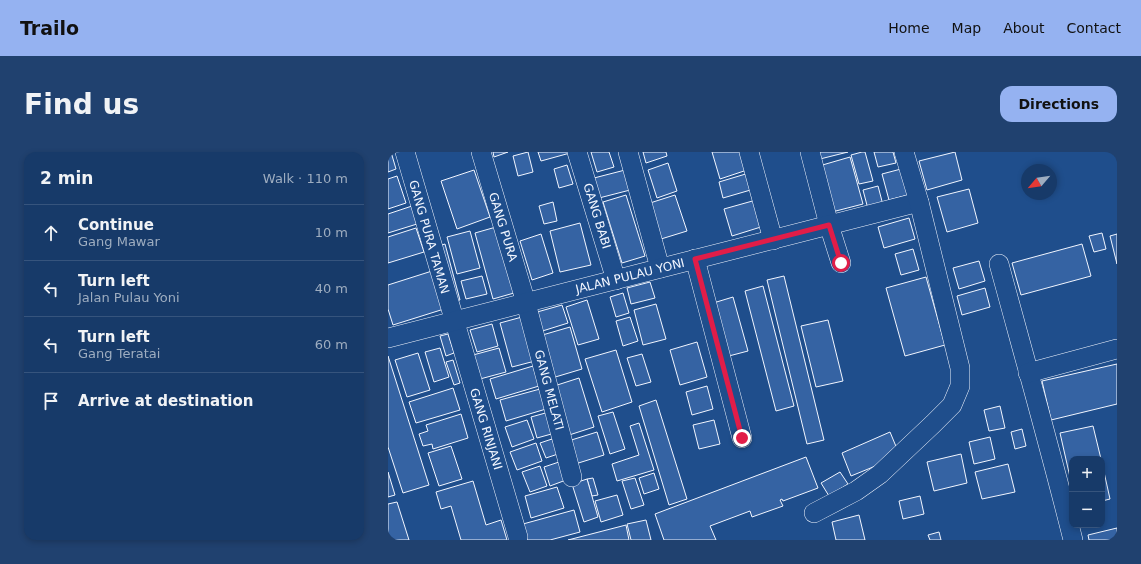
<!DOCTYPE html>
<html lang="en">
<head>
<meta charset="utf-8">
<style>
  :root { --surface:#173a69; --page:#20416f; --text:#f1f3f6; --muted:#9eadc0; --line:#36547d; --accent:#95b2f1 }
  body { margin:0; font-family:"DejaVu Sans",sans-serif; background:var(--page); color:var(--text) }
  .controls { position:absolute; right:12px; bottom:12px; display:grid; overflow:hidden; border-radius:8px; box-shadow:0 2px 6px #0003 }
  .controls button { width:36px; height:36px; display:grid; place-items:center; padding:0; border:0; border-bottom:1px solid var(--line); background:var(--surface); color:var(--text); font:20px sans-serif }
  .compass { position:absolute; left:633px; top:12px; width:36px; height:36px; border-radius:50%; background:var(--surface); box-shadow:0 2px 6px #0003; rotate:241deg }
  .stop { position:absolute; width:12px; height:12px; margin:-9px; border:3px solid #e11d48; border-radius:50%; background:#fff }
  .stop.end { background:#e11d48; border-color:#fff; box-shadow:0 1px 4px #0008 }
  .list { margin:0; padding:0; list-style:none }
  h2 { display:flex; justify-content:space-between; align-items:center; height:52px; margin:0; padding:0 16px; font-size:17px }
  h2 small { font-size:13px; font-weight:400; color:var(--muted) }
  .list li { display:grid; grid-template-columns:26px 1fr auto; gap:12px; align-items:center; box-sizing:border-box; height:56px; padding:0 16px; border-top:1px solid var(--line) }
  .list b { display:block; font-size:15px; white-space:nowrap }
  .list p { margin:0; font-size:13px; white-space:nowrap; color:var(--muted) }
  .list em { font-size:13px; font-style:normal; color:var(--muted) }
  .icon { flex:none; width:22px; height:22px; fill:none; stroke:currentColor; stroke-width:2; stroke-linecap:round; stroke-linejoin:round }
  .map { position:relative; flex:none; width:729px; height:388px; overflow:hidden; border-radius:12px }
  header { display:flex; align-items:center; gap:24px; box-sizing:border-box; height:56px; padding:0 20px; background:var(--accent); color:#111 }
  header strong { font-size:19px }
  nav { display:flex; gap:22px; margin-inline-start:auto; font-size:14px }
  .intro { display:flex; align-items:center; justify-content:space-between; box-sizing:border-box; height:96px; padding:0 24px }
  h1 { margin:0; font-size:28px }
  .button { padding:10px 18px; border-radius:12px; background:var(--accent); color:#111; font-size:14px; font-weight:700 }
  main { display:flex; gap:24px; padding:0 24px }
  aside { flex:1; background:var(--surface); border-radius:12px; box-shadow:0 2px 6px #0003 }
  .map>svg:first-child { display:block }
  .building { fill:#3563a3; stroke:#f2f6ff }
  .lines { fill:none; stroke-linecap:round; stroke-linejoin:round }
  .street-casing { stroke:#f2f6ff; stroke-width:20 }
  .street { stroke:#1f4e8c; stroke-width:19 }
  .route { stroke:#e11d48; stroke-width:5 }
  .labels { text-anchor:middle; stroke-width:3; stroke-linejoin:round; paint-order:stroke }
  .street-label { font-size:12px; fill:#f2f6ff; stroke:#1f4e8c }
</style>
</head>
<body>
<header>
<strong>Trailo</strong>
<nav><a>Home</a><a>Map</a><a>About</a><a>Contact</a></nav>
</header>
<div class="intro"><h1>Find us</h1><a class="button">Directions</a></div>
<main>
<aside>
<h2>2 min<small>Walk · 110 m</small></h2>
<ul class="list">
<li><svg class="icon" aria-label="ahead" viewBox="0 0 24 24"><path d="M12 20V5M6 11l6-6 6 6"/></svg><div><b>Continue</b><p>Gang Mawar</p></div><em>10 m</em></li>
<li><svg class="icon" aria-label="left" viewBox="0 0 24 24"><path d="M17 20v-9H6M10 6l-5 5 5 5"/></svg><div><b>Turn left</b><p>Jalan Pulau Yoni</p></div><em>40 m</em></li>
<li><svg class="icon" aria-label="left" viewBox="0 0 24 24"><path d="M17 20v-9H6M10 6l-5 5 5 5"/></svg><div><b>Turn left</b><p>Gang Teratai</p></div><em>60 m</em></li>
<li><svg class="icon" aria-label="arrive" viewBox="0 0 24 24"><path d="M6 21V4h12l-3 4 3 4H6"/></svg><div><b>Arrive at destination</b></div></li>
</ul>
</aside>
<div class="map">
<svg width="729" height="388" viewBox="0 0 729 388">
  <rect width="100%" height="100%" fill="#1f4e8c"/>
  <g class="building">
    <polygon points="0,0 3,0 8,17 0,20"/>
    <polygon points="105,0 120,0 106,5"/>
    <polygon points="140,0 145,20 130,24 125,4"/>
    <polygon points="150,0 181,0 182,1 153,9"/>
    <polygon points="203,0 221,0 226,15 209,20"/>
    <polygon points="255,0 278,0 279,4 258,11"/>
    <polygon points="324,0 357,0 362,17 332,27"/>
    <polygon points="430,0 460,0 432,7"/>
    <polygon points="474,0 477,0 485,29 471,32 463,3"/>
    <polygon points="486,0 505,0 508,11 490,15"/>
    <polygon points="567,0 574,28 539,38 531,9"/>
    <polygon points="462,5 475,52 444,60 431,14"/>
    <polygon points="280,11 289,39 269,46 260,18"/>
    <polygon points="179,13 185,32 171,36 166,17"/>
    <polygon points="241,17 246,37 211,46 206,26"/>
    <polygon points="513,17 520,43 501,48 494,22"/>
    <polygon points="86,18 102,65 69,77 53,29"/>
    <polygon points="361,21 366,37 335,46 331,30"/>
    <polygon points="9,24 18,51 0,57 0,27"/>
    <polygon points="490,34 495,53 480,57 475,38"/>
    <polygon points="581,37 590,71 559,80 549,45"/>
    <polygon points="238,43 257,104 234,111 215,50"/>
    <polygon points="287,43 299,79 273,87 262,51"/>
    <polygon points="368,48 376,74 344,84 336,57"/>
    <polygon points="165,50 169,69 156,72 151,54"/>
    <polygon points="24,54 29,72 0,81 0,62"/>
    <polygon points="521,66 527,87 496,96 490,75"/>
    <polygon points="192,71 203,113 172,120 162,79"/>
    <polygon points="108,75 126,141 105,147 87,81"/>
    <polygon points="28,76 36,100 0,111 0,85"/>
    <polygon points="82,79 92,116 69,122 59,85"/>
    <polygon points="714,81 718,97 706,100 701,84"/>
    <polygon points="153,82 165,121 144,128 132,89"/>
    <polygon points="729,82 729,112 722,84"/>
    <polygon points="57,92 72,148 61,150 47,95"/>
    <polygon points="694,92 703,124 633,143 624,111"/>
    <polygon points="525,97 531,118 513,123 507,102"/>
    <polygon points="591,109 597,129 571,137 565,116"/>
    <polygon points="44,119 56,157 5,173 0,157 0,133"/>
    <polygon points="94,124 99,142 78,147 73,129"/>
    <polygon points="396,124 436,288 419,292 379,128"/>
    <polygon points="538,125 557,193 517,204 498,136"/>
    <polygon points="262,130 267,146 243,152 239,136"/>
    <polygon points="375,134 406,254 388,259 357,139"/>
    <polygon points="597,136 602,155 574,163 569,144"/>
    <polygon points="235,141 241,161 228,165 222,145"/>
    <polygon points="345,145 360,199 337,205 322,152"/>
    <polygon points="199,148 211,187 190,193 178,155"/>
    <polygon points="268,152 278,187 255,193 246,158"/>
    <polygon points="174,153 180,171 148,181 142,162"/>
    <polygon points="134,165 147,209 124,215 112,171"/>
    <polygon points="242,165 250,189 235,194 228,169"/>
    <polygon points="440,168 455,229 428,235 413,174"/>
    <polygon points="104,172 110,194 89,200 82,178"/>
    <polygon points="182,175 194,217 164,226 151,184"/>
    <polygon points="60,182 66,201 58,204 52,184"/>
    <polygon points="309,190 319,225 292,233 282,198"/>
    <polygon points="52,196 61,225 46,230 37,200"/>
    <polygon points="111,196 118,220 92,227 85,203"/>
    <polygon points="228,198 244,250 214,260 197,207"/>
    <polygon points="30,201 42,238 19,245 7,208"/>
    <polygon points="254,202 263,230 248,234 239,206"/>
    <polygon points="0,204 41,333 15,341 0,295"/>
    <polygon points="65,208 72,231 66,233 58,210"/>
    <polygon points="729,212 729,252 663,268 654,229"/>
    <polygon points="145,214 151,234 108,247 102,227"/>
    <polygon points="191,226 206,275 178,284 163,235"/>
    <polygon points="319,234 325,257 304,263 298,240"/>
    <polygon points="65,236 72,258 28,271 21,250"/>
    <polygon points="152,237 158,257 118,269 112,248"/>
    <polygon points="268,248 299,347 281,353 251,254"/>
    <polygon points="612,254 617,276 601,279 596,258"/>
    <polygon points="161,260 167,281 149,286 143,265"/>
    <polygon points="225,260 237,297 222,302 210,264"/>
    <polygon points="73,262 80,286 45,297 44,292 35,294 31,282 40,279 38,273"/>
    <polygon points="139,268 146,287 124,295 117,275"/>
    <polygon points="326,268 332,292 311,297 305,273"/>
    <polygon points="251,271 266,318 229,329 224,312 251,303 242,274"/>
    <polygon points="705,274 713,307 684,307 684,334 672,281"/>
    <polygon points="634,277 638,294 627,297 623,280"/>
    <polygon points="209,280 216,303 184,313 177,290"/>
    <polygon points="502,280 512,304 463,324 454,301"/>
    <polygon points="602,285 607,307 586,312 581,290"/>
    <polygon points="164,287 170,302 158,306 152,291"/>
    <polygon points="148,291 154,309 129,318 122,300"/>
    <polygon points="63,294 74,327 51,334 40,301"/>
    <polygon points="573,302 579,331 546,339 539,310"/>
    <polygon points="418,305 430,336 395,349 394,347 392,348 395,354 364,365 362,359 322,374 328,388 276,388 267,362"/>
    <polygon points="171,310 178,328 162,334 156,315"/>
    <polygon points="714,311 722,347 714,349"/>
    <polygon points="620,312 627,340 594,347 587,320"/>
    <polygon points="152,314 159,334 142,340 134,320"/>
    <polygon points="0,320 7,343 0,345"/>
    <polygon points="452,320 460,332 441,344 433,331"/>
    <polygon points="266,321 271,337 256,342 251,326"/>
    <polygon points="205,326 210,343 204,344 199,327"/>
    <polygon points="247,326 256,353 243,357 234,329"/>
    <polygon points="199,327 210,365 196,370 184,332"/>
    <polygon points="85,329 98,373 113,368 119,388 73,388 63,354 53,357 48,340"/>
    <polygon points="169,335 176,356 143,366 137,344"/>
    <polygon points="229,343 235,363 213,370 207,349"/>
    <polygon points="532,344 536,362 515,367 511,349"/>
    <polygon points="9,350 21,388 0,388 0,352"/>
    <polygon points="186,358 192,380 162,388 139,388 135,372"/>
    <polygon points="471,363 477,388 448,388 444,370"/>
    <polygon points="258,368 263,388 243,388 239,372"/>
    <polygon points="238,373 241,388 180,388"/>
    <polygon points="729,376 729,388 701,388 700,383"/>
    <polygon points="551,380 553,388 542,388 540,383"/>
  </g>
  <g class="lines">
    <defs>
      <g id="street">
        <polyline points="17,0 130,385"/>
        <polyline points="93,0 138,151 184,325"/>
        <polyline points="189,0 228,128"/>
        <polyline points="240,0 272,116"/>
        <polyline points="361,0 385,88"/>
        <polyline points="422,0 441,73 453,111"/>
        <polyline points="307,107 354,286"/>
        <path d="M611,112C636,204 662,296 685,388"/>
        <polyline points="0,186 531,50"/>
        <polyline points="640,221 729,197"/>
        <polyline points="426,361 468,339 492,322 545,272 564,253 572,234 572,216 531,50 516,0"/>
      </g>
    </defs>
    <use href="#street" class="street-casing"/>
    <use href="#street" class="street"/>
  </g>
  <g class="lines">
    <polyline class="route" points="354,286 307,107 441,73 453,111"/>
  </g>
  <g class="labels">
    <g class="street-label">
      <text transform="translate(209 64) rotate(73)" y="4">GANG BABI</text>
      <text transform="translate(115 75) rotate(73)" y="4">GANG PURA</text>
      <text transform="translate(41 85) rotate(74)" y="4">GANG PURA TAMAN</text>
      <text transform="translate(242 124) rotate(-14)" y="4">JALAN PULAU YONI</text>
      <text transform="translate(161 238) rotate(75)" y="4">GANG MELATI</text>
      <text transform="translate(98 277) rotate(73)" y="4">GANG RINJANI</text>
    </g>
  </g>
</svg>
<div class="controls">
<button>+</button>
<button>−</button>
</div>
<svg class="compass" viewBox="-18 -18 36 36"><path d="M0-13l5 13h-10z" fill="#e53935"/><path d="M0 13l5-13h-10z" fill="#9eadc0"/></svg>
<div class="stop" style="left:453px;top:111px"></div>
<div class="stop end" style="left:354px;top:286px"></div>
</div>
</main>
</body>
</html>
